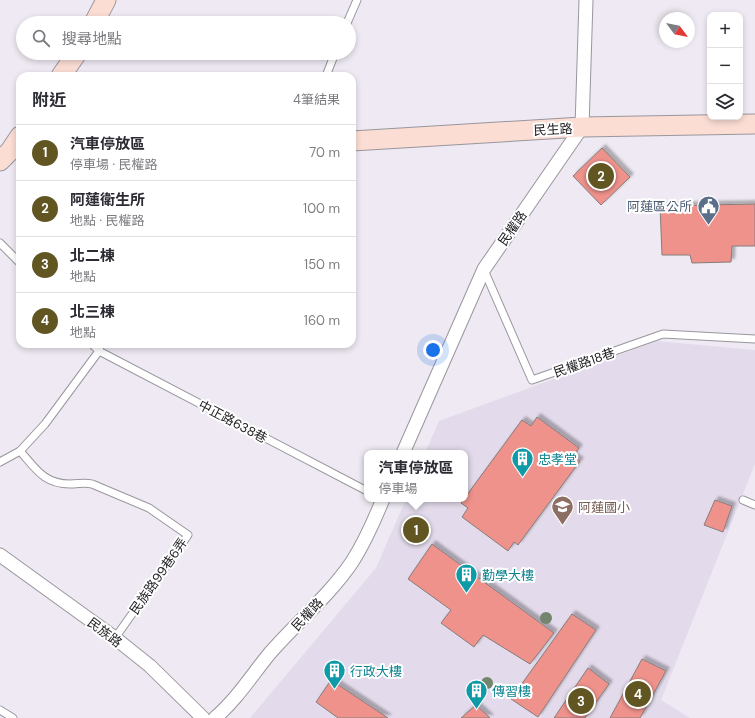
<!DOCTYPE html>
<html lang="zh-TW">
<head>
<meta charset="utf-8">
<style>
  :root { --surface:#fff; --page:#f2f2f3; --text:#2b2b33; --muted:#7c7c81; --line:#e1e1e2; --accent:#615522 }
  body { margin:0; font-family:"DM Sans","Noto Sans TC",sans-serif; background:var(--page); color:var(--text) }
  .controls { position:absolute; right:12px; top:12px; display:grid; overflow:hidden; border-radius:8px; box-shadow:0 2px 6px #0003 }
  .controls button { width:36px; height:36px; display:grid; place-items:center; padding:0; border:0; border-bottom:1px solid var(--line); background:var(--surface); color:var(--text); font:20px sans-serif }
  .compass { position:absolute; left:659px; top:12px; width:36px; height:36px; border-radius:50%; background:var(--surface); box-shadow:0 2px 6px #0003; rotate:122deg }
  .you { position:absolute; left:433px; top:350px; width:14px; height:14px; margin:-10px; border:3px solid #fff; border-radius:50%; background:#1a73e8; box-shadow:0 0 0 6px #1a73e833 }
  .badge { display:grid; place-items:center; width:26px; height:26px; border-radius:50%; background:var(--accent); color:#fff; font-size:13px; font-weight:700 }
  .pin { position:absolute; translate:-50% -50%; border:2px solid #fff; box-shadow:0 1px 4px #0006 }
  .popup { position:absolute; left:364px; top:450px; width:104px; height:52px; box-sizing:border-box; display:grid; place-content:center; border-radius:8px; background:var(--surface); filter:drop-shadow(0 1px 3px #0005); font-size:13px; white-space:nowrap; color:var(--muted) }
  .popup b { font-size:15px; color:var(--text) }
  .popup::after { content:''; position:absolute; left:50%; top:100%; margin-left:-8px; border:8px solid transparent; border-top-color:var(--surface) }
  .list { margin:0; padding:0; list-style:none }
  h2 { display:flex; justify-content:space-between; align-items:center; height:52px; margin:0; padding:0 16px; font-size:17px }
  h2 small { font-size:13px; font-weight:400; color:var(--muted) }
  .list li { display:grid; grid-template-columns:26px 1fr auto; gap:12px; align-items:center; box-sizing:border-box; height:56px; padding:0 16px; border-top:1px solid var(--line) }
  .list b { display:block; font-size:15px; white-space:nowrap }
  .list p { margin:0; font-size:13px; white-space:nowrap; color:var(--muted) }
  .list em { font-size:13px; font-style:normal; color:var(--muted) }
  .icon { flex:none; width:22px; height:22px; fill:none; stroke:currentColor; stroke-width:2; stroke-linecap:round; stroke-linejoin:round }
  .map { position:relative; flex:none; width:755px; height:718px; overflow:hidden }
  .search { position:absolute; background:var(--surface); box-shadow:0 2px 6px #0003; left:16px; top:16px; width:340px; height:44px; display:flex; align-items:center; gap:10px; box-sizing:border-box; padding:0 14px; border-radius:22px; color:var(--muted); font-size:15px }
  .panel { position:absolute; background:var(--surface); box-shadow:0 2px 6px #0003; left:16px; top:72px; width:340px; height:276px; border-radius:12px }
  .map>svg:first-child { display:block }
  .built { fill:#e3dbeb }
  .building { fill:#ef928c; stroke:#867c7b; filter:url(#shadow) }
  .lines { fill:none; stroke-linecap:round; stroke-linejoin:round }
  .lane-casing { stroke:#99969d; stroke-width:9 }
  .street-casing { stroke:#99969d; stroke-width:15 }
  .secondary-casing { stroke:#99969d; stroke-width:21 }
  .lane { stroke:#fff; stroke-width:7 }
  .street { stroke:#fff; stroke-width:13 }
  .secondary { stroke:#fbddd4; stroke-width:19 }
  .tree { fill:#74856e }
  .labels { text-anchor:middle; stroke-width:4; stroke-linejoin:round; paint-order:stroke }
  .street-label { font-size:13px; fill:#1f1d20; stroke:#fff }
  .service-label { font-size:13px; fill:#4e5e75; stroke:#fff; text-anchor:end }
  .culture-label { font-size:13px; fill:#0d838f; stroke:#fff; text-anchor:start }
  .education-label { font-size:13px; fill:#785e54; stroke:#fff; text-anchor:start }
</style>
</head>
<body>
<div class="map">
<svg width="755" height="718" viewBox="0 0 755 718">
  <defs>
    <filter id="shadow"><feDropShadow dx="3.5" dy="-3.5" stdDeviation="1" flood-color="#0004"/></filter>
  </defs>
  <rect width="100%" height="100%" fill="#eee9f2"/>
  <polygon class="built" points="657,341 755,350 755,464 661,700 690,718 250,718 376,568 406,499 465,499 465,453 425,453 439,421"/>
  <g class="building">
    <polygon points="602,148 630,177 601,205 573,176"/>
    <polygon points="755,204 755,246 732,246 731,262 692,263 690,255 662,255 660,206"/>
    <polygon points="537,417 579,448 573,456 580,461 518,545 514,542 508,551 462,517 468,508 461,503 522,420 531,426"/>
    <polygon points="715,500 732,506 723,532 704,525"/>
    <polygon points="432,544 554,633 530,664 483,635 474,647 441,623 451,610 408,579"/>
    <polygon points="572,614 596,630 538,717 511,699"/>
    <polygon points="642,659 666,671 640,718 610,718"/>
    <polygon points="588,668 609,684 585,718 554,718"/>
    <polygon points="331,680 388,718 338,718 316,702"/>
    <polygon points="476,705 490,718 461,718"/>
  </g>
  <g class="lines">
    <defs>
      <g id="lane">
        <polyline points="347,23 357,0"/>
        <polyline points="326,76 335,53"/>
        <polyline points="0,243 20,263"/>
        <polyline points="484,270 532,380 663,334 755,339"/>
        <polyline points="92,344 99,351 367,491"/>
        <path d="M20,451C36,469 44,484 70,484C79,484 84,482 92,484L149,508L188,535L115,638"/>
        <polyline points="0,462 20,451 45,424 99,351 100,344"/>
        <polyline points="743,500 755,505"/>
        <polyline points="0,710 13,718"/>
      </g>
      <g id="street">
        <polyline points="403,453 484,269 582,127 586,0"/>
        <polyline points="0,555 115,638 150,666 203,718"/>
        <path d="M215,718C237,699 252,675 270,653C297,622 329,596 352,562C365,542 374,521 383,499"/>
      </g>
      <g id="secondary">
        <polyline points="94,23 106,0"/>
        <polyline points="61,76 77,53"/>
        <polyline points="352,141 582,127 755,124"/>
        <polyline points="0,161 10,151 20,136"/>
      </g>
    </defs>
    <use href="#lane" class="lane-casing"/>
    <use href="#street" class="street-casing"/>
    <use href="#secondary" class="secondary-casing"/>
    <use href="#lane" class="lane"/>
    <use href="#street" class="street"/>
    <use href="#secondary" class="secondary"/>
  </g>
  <g class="tree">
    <circle cx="546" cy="618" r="6"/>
    <circle cx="487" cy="683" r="6"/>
  </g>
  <defs>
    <symbol id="civic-pin" viewBox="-11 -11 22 30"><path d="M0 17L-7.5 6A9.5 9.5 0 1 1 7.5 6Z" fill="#5c6f8a" stroke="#fff"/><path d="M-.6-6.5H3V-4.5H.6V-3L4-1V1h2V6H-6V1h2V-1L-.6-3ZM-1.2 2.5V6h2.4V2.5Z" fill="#fff"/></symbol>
    <symbol id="building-pin" viewBox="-11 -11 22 30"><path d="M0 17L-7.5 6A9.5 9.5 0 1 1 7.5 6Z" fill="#0f9aa8" stroke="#fff"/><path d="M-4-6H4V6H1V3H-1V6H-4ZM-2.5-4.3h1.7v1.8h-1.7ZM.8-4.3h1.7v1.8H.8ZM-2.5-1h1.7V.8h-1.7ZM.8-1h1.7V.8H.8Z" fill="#fff"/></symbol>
    <symbol id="school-pin" viewBox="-11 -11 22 30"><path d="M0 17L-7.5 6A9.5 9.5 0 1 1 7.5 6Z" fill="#8d6e63" stroke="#fff"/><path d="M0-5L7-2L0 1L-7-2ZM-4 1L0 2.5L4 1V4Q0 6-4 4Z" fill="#fff"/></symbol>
  </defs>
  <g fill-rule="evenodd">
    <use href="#civic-pin" x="696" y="194" width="25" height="34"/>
    <use href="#building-pin" x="510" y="446" width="25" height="34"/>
    <use href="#school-pin" x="550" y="494" width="25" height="34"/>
    <use href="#building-pin" x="454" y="562" width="25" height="34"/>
    <use href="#building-pin" x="322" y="658" width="25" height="34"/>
    <use href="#building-pin" x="464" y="678" width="25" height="34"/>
  </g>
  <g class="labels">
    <g class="street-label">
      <text transform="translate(553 129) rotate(-3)" y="5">民生路</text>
      <text transform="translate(512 228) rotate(-55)" y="5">民權路</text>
      <text transform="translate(584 362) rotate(-19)" y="5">民權路18巷</text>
      <text transform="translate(233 421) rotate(28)" y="5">中正路638巷</text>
      <text transform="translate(158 576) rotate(-55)" y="5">民族路99巷6弄</text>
      <text transform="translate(307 614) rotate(-47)" y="5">民權路</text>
      <text transform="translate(105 632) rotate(37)" y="5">民族路</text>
    </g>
    <g class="service-label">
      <text x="692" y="211">阿蓮區公所</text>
    </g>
    <g class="culture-label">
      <text x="538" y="464">忠孝堂</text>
      <text x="482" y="580">勤學大樓</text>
      <text x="350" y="676">行政大樓</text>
      <text x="492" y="696">傳習樓</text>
    </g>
    <g class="education-label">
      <text x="578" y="512">阿蓮國小</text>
    </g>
  </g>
</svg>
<div class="controls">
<button>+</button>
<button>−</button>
<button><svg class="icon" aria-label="layers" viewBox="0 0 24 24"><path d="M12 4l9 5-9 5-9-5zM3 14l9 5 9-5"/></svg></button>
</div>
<svg class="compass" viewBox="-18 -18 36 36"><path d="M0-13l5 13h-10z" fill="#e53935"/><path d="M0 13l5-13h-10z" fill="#7c7c81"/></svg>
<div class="you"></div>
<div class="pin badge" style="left:416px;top:530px">1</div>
<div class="popup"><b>汽車停放區</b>停車場</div>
<div class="pin badge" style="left:601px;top:176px">2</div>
<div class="pin badge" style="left:581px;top:701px">3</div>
<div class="pin badge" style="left:638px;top:694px">4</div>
<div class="search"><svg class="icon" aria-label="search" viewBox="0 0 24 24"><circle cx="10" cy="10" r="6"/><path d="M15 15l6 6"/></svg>搜尋地點</div>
<section class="panel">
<h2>附近<small>4筆結果</small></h2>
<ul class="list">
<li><span class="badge">1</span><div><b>汽車停放區</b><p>停車場 · 民權路</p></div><em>70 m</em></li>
<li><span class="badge">2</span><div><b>阿蓮衛生所</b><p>地點 · 民權路</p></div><em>100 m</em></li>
<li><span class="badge">3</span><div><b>北二棟</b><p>地點</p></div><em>150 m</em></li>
<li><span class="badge">4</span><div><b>北三棟</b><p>地點</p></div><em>160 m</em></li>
</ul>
</section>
</div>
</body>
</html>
